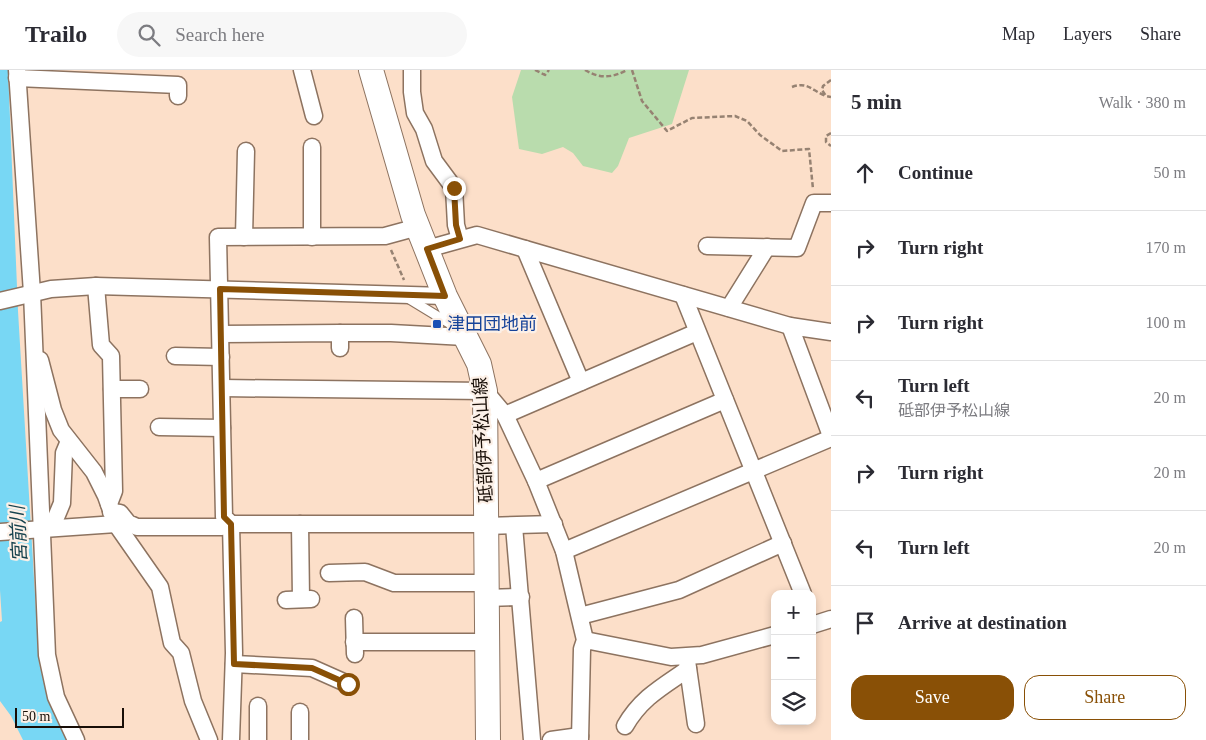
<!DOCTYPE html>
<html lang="en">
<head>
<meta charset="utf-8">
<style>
  :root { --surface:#fff; --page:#f7f7f7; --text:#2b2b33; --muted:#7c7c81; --line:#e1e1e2; --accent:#895006 }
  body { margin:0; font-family:"Times New Roman","Noto Sans JP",serif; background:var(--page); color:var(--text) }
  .controls { position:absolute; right:15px; bottom:15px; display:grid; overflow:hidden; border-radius:10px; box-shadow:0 2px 8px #0003 }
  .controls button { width:45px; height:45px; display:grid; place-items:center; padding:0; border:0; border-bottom:1px solid var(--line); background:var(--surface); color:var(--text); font:25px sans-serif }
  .scale { position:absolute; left:15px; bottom:12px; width:109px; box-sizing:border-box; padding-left:5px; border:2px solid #180e07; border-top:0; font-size:14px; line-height:18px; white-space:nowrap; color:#180e07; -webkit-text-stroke:4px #fcf0e7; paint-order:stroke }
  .stop { position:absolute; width:15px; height:15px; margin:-11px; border:4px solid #895006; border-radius:50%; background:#fff }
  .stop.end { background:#895006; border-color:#fff; box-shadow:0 1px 5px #0008 }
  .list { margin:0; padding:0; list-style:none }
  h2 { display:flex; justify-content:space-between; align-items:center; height:65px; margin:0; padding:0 20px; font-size:21px }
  h2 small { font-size:16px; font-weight:400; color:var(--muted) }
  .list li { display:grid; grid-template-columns:32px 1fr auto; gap:15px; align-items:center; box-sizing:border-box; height:75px; padding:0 20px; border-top:1px solid var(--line) }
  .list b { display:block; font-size:19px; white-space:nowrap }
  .list p { margin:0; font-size:16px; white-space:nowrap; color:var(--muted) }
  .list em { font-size:16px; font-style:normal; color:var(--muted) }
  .actions { display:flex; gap:10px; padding:15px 20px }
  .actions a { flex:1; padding:11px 0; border:1px solid var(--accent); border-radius:15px; text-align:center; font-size:18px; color:var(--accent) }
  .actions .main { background:var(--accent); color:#fff }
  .icon { flex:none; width:28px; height:28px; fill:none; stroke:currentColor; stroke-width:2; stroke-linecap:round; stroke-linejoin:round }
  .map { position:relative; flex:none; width:831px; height:670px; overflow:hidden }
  header { display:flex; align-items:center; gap:30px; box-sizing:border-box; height:70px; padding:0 25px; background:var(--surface); border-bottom:1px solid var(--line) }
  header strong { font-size:24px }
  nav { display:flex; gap:28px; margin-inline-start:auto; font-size:18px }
  .search { width:350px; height:45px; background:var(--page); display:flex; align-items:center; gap:12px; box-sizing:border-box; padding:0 18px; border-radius:28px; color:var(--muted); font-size:19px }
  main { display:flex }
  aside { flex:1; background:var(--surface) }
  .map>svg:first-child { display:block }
  .green { fill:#b9dcad }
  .water { fill:#78d7f4 }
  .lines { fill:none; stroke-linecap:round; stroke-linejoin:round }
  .lane-casing { stroke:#8d7360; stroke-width:11 }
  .street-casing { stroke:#8d7360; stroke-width:19 }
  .secondary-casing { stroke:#8d7360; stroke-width:26 }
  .path { stroke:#968272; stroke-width:2.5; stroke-dasharray:5 2.5; stroke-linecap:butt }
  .lane { stroke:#fff; stroke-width:9 }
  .street { stroke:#fff; stroke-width:16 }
  .secondary { stroke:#fff; stroke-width:24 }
  .route { stroke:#895006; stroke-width:6 }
  .transit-dot { fill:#1a4fb4; stroke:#fcf0e7; stroke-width:2 }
  .labels { text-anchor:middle; stroke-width:4.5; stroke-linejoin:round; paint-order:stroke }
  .transit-label { font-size:18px; fill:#164399; stroke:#fcf0e7; text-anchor:start }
  .street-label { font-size:18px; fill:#180e07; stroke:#fcf0e7 }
  .water-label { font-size:19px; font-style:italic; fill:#16424e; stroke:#fcf0e7 }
</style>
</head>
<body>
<header>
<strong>Trailo</strong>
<div class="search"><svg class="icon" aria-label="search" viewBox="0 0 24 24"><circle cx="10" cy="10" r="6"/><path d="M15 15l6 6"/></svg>Search here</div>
<nav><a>Map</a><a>Layers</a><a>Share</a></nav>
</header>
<main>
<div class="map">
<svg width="831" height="670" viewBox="0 0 831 670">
  <rect width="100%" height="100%" fill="#fcdfc9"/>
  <polygon class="green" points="521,0 689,0 672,54 629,68 618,96 612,103 583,96 573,83 563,77 542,84 519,79 512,27"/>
  <path class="water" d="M0,0H8L18,241L39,592C45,620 52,645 67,670H23L11,646L0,631V552L2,551L0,520Z"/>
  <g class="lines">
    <defs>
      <polyline id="lane" points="406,227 452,255"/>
      <g id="street">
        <polyline points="17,0 32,223 47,585 56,627 76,670"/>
        <polyline points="302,0 314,46"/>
        <polyline points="412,0 412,22 415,43 424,59 434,91 454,118 456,155 460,169"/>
        <polyline points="17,8 178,15 178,26"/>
        <polyline points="312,77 312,167"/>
        <polyline points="244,167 246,81"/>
        <polyline points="707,176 797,178 814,133 831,133"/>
        <polyline points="427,179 477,165 790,256 831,262"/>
        <polyline points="525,179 581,312"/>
        <polyline points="96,216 101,275 111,286 114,421 109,434"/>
        <polyline points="683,225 803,524"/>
        <polyline points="0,231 51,219 96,216 445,226"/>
        <polyline points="729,238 767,177"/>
        <polyline points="790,256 831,366"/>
        <polyline points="340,263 391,263 465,267"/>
        <polyline points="221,264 340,263 340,278"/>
        <polyline points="175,286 221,287"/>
        <polyline points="40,290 53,340 61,360 94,402 106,426 116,454 160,517 172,573 181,583 193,631 209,670"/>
        <polyline points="222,318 485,321 505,345 536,411 564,481 585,570 582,579 580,670"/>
        <polyline points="112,319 140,319"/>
        <polyline points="505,345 697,262"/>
        <polyline points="159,357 222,358"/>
        <polyline points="536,411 725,330"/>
        <polyline points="111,442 120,443 128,453 137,457 222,457 231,454 224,447 218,167 385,166 418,157"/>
        <polyline points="300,454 301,529"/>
        <polyline points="486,456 554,454"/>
        <polyline points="514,456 532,670"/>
        <polyline points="52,457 62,433 64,383 69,371"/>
        <polyline points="0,462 116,454"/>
        <polyline points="564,481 831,368"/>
        <polyline points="329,503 365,502 394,513 486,513"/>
        <polyline points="486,528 521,527"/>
        <polyline points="286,530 311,529"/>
        <polyline points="580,546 679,520 783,473"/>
        <polyline points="354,548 355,584"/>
        <polyline points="812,555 831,549"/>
        <polyline points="585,570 671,587 702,585 775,565"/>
        <polyline points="354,572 486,572"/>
        <polyline points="687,591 696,654"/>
        <polyline points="234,594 312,598 348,614"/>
        <polyline points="258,636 258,670"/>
        <path d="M625,656C641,628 662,617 688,599"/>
        <polyline points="231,670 234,583 231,454 486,454"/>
        <polyline points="300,670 300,642"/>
        <polyline points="551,670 580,666"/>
      </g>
      <polyline id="secondary" points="371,0 413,145 445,226 479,294 485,321 488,670"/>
    </defs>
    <use href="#lane" class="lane-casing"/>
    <use href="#street" class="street-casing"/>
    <use href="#secondary" class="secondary-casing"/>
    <g class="path">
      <polyline points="535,0 545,5 549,0"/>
      <path d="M585,0C600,9 612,8 627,0"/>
      <polyline points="632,0 642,31 667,61 692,48 735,46 747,51 760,65 782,81 809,79 813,119"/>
      <polyline points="831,10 823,16 822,20 826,26 831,27"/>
      <path d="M792,17C808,11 812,21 826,26"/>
      <polyline points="831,63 826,66 826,72 831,76"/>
      <polyline points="391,180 404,210"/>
    </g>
    <use href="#lane" class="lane"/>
    <use href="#street" class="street"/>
    <use href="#secondary" class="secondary"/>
  </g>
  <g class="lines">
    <polyline class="route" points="348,614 312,598 234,594 231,454 224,447 220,219 445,226 427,179 460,169 456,155 454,118"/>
  </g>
  <rect class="transit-dot" x="432" y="249" width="10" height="10" rx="2.5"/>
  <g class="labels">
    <g class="transit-label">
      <text x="447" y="260">津田団地前</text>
    </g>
    <g class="street-label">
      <text transform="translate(483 370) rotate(-93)" y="6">砥部伊予松山線</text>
    </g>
    <g class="water-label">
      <text transform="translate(18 464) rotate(-93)" y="7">宮前川</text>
    </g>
  </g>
</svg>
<div class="controls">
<button>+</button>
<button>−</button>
<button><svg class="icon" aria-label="layers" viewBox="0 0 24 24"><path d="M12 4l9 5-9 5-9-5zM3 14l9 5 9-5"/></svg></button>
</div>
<div class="scale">50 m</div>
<div class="stop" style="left:348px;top:614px"></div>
<div class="stop end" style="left:454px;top:118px"></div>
</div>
<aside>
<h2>5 min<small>Walk · 380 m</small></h2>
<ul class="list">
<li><svg class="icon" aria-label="ahead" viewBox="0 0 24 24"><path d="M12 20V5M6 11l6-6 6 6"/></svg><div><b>Continue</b></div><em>50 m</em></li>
<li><svg class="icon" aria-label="right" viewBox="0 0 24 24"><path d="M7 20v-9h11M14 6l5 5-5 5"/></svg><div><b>Turn right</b></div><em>170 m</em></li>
<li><svg class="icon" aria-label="right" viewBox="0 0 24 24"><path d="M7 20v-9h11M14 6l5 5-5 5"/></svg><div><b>Turn right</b></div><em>100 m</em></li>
<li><svg class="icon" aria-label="left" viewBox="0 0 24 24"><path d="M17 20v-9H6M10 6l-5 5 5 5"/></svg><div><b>Turn left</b><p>砥部伊予松山線</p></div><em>20 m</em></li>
<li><svg class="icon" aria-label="right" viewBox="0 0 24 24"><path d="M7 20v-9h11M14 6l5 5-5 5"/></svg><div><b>Turn right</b></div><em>20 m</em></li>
<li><svg class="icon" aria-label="left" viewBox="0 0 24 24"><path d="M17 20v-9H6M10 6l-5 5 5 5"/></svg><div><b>Turn left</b></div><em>20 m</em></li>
<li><svg class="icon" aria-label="arrive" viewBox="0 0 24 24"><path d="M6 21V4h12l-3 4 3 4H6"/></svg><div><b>Arrive at destination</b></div></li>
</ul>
<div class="actions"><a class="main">Save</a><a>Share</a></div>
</aside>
</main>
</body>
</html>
